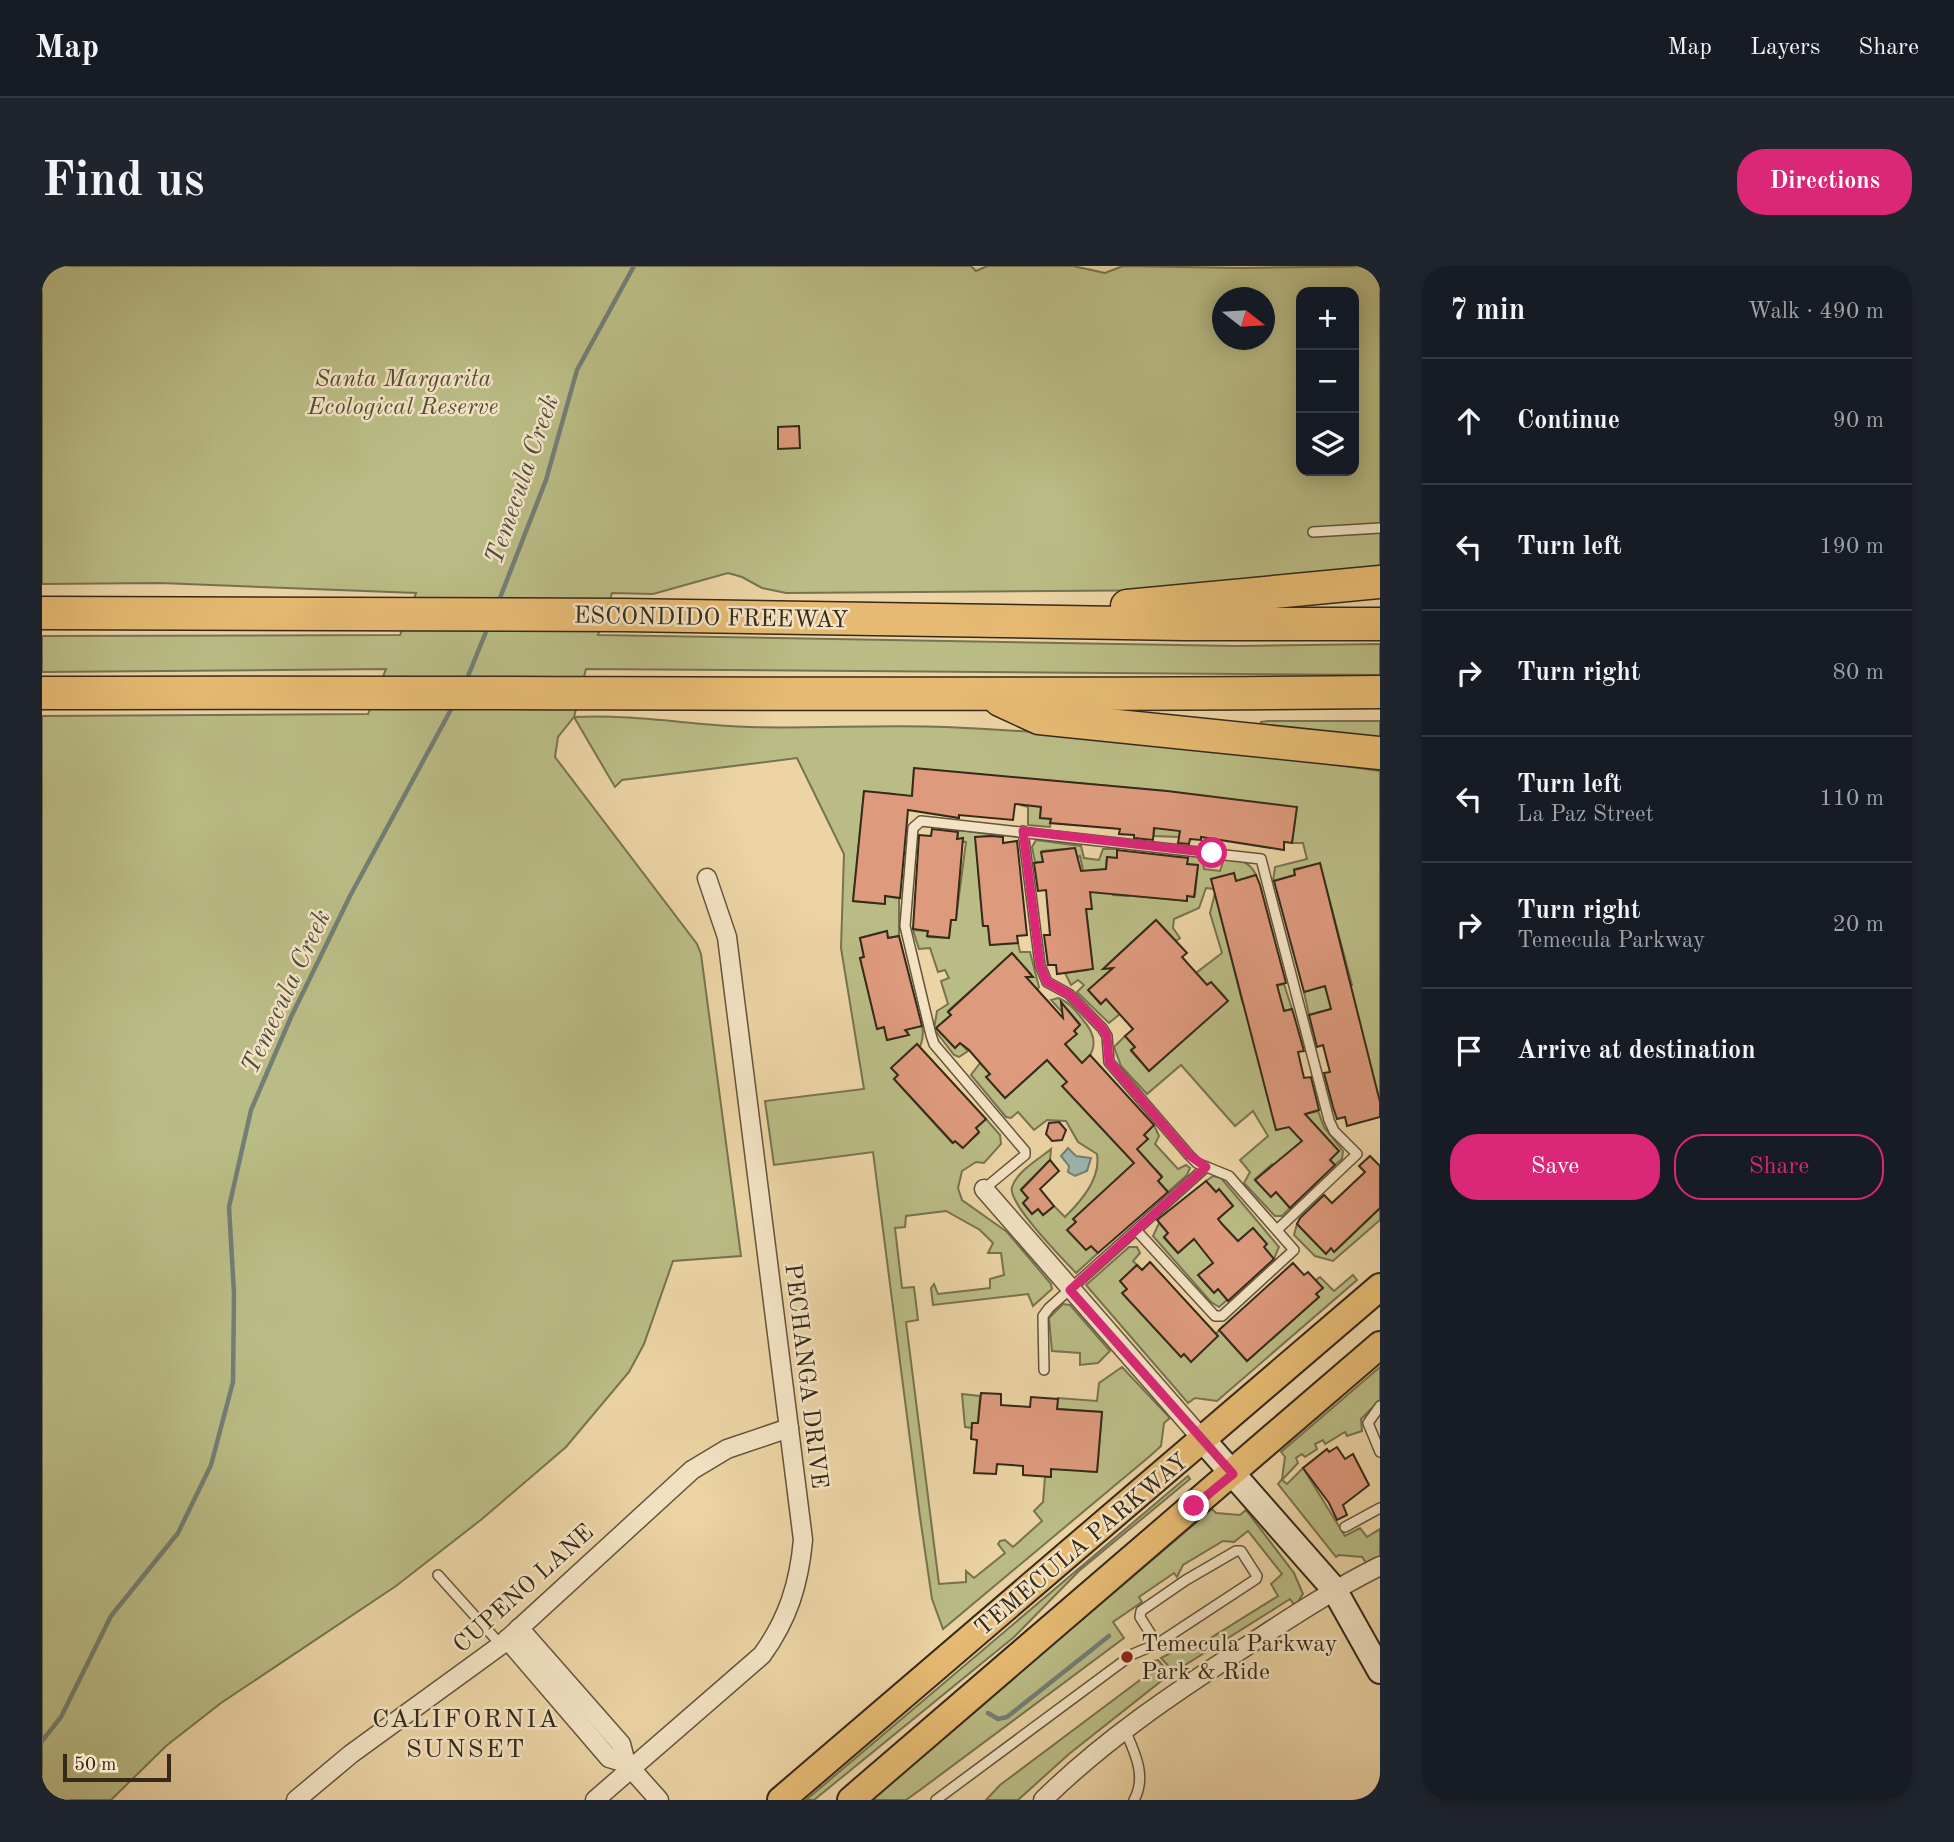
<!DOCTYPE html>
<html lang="en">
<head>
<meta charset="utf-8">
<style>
  :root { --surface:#171b24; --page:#20242c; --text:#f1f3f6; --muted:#9ea1a6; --line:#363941; --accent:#db2777 }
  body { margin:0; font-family:"Old Standard TT",serif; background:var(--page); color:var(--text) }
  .controls { position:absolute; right:21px; top:21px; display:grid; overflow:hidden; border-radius:14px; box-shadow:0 4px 18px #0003 }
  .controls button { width:63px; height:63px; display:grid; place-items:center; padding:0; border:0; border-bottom:2px solid var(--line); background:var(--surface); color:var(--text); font:35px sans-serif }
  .compass { position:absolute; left:1170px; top:21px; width:63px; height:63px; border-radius:50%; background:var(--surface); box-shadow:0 4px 18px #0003; rotate:107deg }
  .scale { position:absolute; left:21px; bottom:18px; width:108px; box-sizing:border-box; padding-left:7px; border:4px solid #352919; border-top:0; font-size:19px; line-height:24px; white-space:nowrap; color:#352919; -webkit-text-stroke:5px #f3e3c4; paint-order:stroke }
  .stop { position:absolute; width:21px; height:21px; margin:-16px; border:5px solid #db2777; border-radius:50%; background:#fff }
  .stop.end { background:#db2777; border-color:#fff; box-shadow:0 2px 7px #0008 }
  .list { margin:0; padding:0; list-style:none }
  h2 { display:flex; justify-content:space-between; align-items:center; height:91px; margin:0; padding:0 28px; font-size:30px }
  h2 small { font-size:23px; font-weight:400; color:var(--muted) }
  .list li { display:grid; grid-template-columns:46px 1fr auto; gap:21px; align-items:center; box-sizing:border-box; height:126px; padding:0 28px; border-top:2px solid var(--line) }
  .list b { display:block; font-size:26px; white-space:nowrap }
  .list p { margin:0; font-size:23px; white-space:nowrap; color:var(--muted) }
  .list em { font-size:23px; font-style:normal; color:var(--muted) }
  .actions { display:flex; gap:14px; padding:21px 28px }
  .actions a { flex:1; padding:16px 0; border:2px solid var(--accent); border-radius:28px; text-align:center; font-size:24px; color:var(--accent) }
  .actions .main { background:var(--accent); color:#fff }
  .icon { flex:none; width:38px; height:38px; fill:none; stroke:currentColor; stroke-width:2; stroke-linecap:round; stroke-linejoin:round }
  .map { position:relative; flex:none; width:1338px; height:1534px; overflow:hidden; border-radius:28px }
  header { display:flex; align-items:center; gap:42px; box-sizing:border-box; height:98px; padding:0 35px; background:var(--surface); border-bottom:2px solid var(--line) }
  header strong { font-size:33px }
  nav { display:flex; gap:38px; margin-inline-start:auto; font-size:24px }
  .intro { display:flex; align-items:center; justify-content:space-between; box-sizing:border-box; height:168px; padding:0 42px }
  h1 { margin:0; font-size:49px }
  .button { padding:18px 32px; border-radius:28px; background:var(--accent); color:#fff; font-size:24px; font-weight:700 }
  main { display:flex; gap:42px; padding:0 42px }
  aside { flex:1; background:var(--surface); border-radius:28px; box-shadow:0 4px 18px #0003 }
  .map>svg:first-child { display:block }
  .green { fill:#babc85; stroke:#78724f; stroke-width:2; fill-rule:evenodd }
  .water { fill:#9cb6b0; stroke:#737e74; stroke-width:2 }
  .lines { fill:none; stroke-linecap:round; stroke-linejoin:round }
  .stream { stroke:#737e74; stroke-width:4.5 }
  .building { fill:#de9a7d; stroke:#352919; stroke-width:2 }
  .lane-casing { stroke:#63543c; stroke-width:12 }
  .street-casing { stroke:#63543c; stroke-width:21 }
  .secondary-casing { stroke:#352919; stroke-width:28 }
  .primary-casing { stroke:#352919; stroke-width:30 }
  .highway-casing { stroke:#352919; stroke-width:35 }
  .lane { stroke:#f3e3c4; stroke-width:9 }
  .street { stroke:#f3e3c4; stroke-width:18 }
  .secondary { stroke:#f3e3c4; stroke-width:24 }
  .primary { stroke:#e6ba72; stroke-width:26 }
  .highway { stroke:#e6ba72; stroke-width:32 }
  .route { stroke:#db2777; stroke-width:9 }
  .poi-dot { fill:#8f2418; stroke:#f3e3c4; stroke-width:2.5 }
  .labels { text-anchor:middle; stroke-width:5; stroke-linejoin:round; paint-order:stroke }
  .park-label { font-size:24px; font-style:italic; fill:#564e34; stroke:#f3e3c4 }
  .street-label { font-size:24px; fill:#352919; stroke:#f3e3c4 }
  .poi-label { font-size:24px; fill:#352919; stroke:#f3e3c4; text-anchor:start }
  .water-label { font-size:26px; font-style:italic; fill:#4f4c3f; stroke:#f3e3c4 }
  .neighbourhood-label { font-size:26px; letter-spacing:2px; fill:#352919; stroke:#f3e3c4 }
</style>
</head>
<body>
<header>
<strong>Map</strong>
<nav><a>Map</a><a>Layers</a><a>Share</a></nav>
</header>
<div class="intro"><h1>Find us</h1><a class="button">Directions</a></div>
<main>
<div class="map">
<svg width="1338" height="1534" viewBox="0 0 1338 1534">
  <rect width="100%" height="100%" fill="#ecd4a5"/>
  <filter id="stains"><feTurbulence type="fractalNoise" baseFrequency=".00286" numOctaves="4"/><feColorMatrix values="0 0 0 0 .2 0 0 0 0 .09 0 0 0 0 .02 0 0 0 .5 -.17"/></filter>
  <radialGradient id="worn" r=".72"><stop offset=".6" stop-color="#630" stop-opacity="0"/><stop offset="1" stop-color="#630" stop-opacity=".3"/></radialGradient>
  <g class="green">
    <path d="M0,0H929L934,5L945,0H1031L1063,7L1081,0L1200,2L1338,0V307L1151,324L744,327L720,322L700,311L686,307L611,328L570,327L556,369L1194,380L1338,378V409L544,403L532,451C591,448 649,459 708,461C773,463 839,458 904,461C1050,467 1194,485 1338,505V836L1289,743L1267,749L1262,726L1283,720L1285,726L1310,719L1278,598L1252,603L1253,609L1231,615L1233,601L1265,593L1261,577H1250L1254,541L1138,565L1137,571L1112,570L1113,550L1124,525L1002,514L998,551L1009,553L1008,561L986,559V541L979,539L982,514L872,503L870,528L874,529V536L852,528L822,525L811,635L842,638L843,630L857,632V670L846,672L844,665L818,672L822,691L818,692L836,763L842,761L845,774L866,769L865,763L880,759C885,783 867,797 852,813L910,877L913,875L920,882L937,867L934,862L944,853L958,869L959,878L942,897L934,896L920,905L916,922L920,934L965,966L1009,1018L1010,1023L991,1040L986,1028L891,1039L889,1022L892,1018L896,1028L948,1022V1013L962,1009L959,987H946L951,977L938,964L904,945L864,950L863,961L853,962L860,1022L872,1021L876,1054L864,1056L897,1318L924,1316V1305L932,1312L963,1287L956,1278L958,1275L963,1274L971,1281L1000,1255L992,1245L1001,1236L1003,1211H1009V1203L1042,1200V1205L1055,1206L1060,1146L1015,1143L1016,1132L1055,1135L1057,1117L1080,1101L1128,1152L1122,1157L1119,1180L1108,1190L901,1363L890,1333L878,1251L831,886L732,899L723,835L822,823L799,682L802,588L755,492L580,514L573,521L532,451L516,471L513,491L655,678L659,688L699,990L631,995L602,1078L587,1106L524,1181L440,1253L354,1320L179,1437L124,1480L69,1534H0V450L326,448L344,403L0,406V370L358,369L374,327L118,317L0,318ZM1259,26H1312V205H1259ZM1181,32H1223V74H1181Z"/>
    <polygon points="1226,455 1338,455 1338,473 1217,462 1219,456"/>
    <polygon points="916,564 960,569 937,571 936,601 941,660 946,660 948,679 976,677 978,686 988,686 997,721 995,724 985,713 989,708 974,692 960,697 906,745 909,749 895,761 913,782 918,777 926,785 917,791 912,789 892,763 895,745 906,738 899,715 907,712 903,704 896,706 888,682 877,683 871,664 886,665 886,671 907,672 909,654 914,653 924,576 915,575"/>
    <path d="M994,574L1039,580L1042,592L1057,594L1061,583H1076L1075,592L1065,591L1062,622L1071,624V629L1086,630L1087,624L1096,630L1145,635V630H1153L1156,600L1145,598L1146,589L1160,590L1162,603L1178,605L1182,593C1197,594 1207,594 1214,609L1194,615L1192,607L1172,623L1164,622L1157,642L1132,653L1131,662L1138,672L1134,675L1114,654L1066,698L1070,703L1047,724L1058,738L1064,733L1078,748L1067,757L1035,726L1042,719L1036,714L1029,719L1023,707L1046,704L1045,697L1050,696L1044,643H1049L1038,590L1034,591L1033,582L1000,585L1001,596H993L990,581Z"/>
    <polygon points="1173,627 1200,735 1223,723 1242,718 1250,743 1242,745 1239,735 1257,850 1276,845 1282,861 1301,885 1300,893 1293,899 1260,875 1244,889 1237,905 1230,898 1213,913 1229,930 1234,926 1248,942 1240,950 1233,950 1202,917 1208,906 1198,894 1226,870 1211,845 1193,860 1139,799 1105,828 1079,800 1072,781 1083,770 1093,781 1089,785 1107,805 1183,731 1169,716 1165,719 1154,707 1180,687 1168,647"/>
    <path d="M1016,732C1027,736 1034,745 1041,754C1066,782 1042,797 1021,820L1079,883L1106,873L1102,869L1112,859L1117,870L1113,878L1136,903L1144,899L1148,902L1145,909L1126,926L1116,915L1120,910L1105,895L1026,963L1044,984L1049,980L1056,987L1034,1007C1021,993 965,937 970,921C975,905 997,893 1009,883L1008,894L979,923L986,932L981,937L990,948L996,943L1001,949L1012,940L1023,951C1039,935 1059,913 1055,888L1036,876L1024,855L1005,854L992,864L976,846L969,852L964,851L929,809L938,797L948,808L945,812L963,832L1034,768L1032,765L1038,758L1025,743L1020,746L1009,734Z"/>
    <polygon points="1171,910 1179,912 1237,981 1232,993 1177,1041 1169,1036 1111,970 1117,957 1126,967 1122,972 1136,987 1152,973 1157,978 1180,958 1176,953 1191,940 1177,924 1174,926 1164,915"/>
    <polygon points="1338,942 1338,954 1291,995 1273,990 1252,969 1255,958 1283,987 1289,982 1293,985"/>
    <polygon points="1087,981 1095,981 1098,987 1091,995 1095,999 1078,1015 1085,1023 1081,1027 1149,1095 1181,1060 1190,1071 1187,1075 1205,1095 1277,1031 1274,1028 1280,1022 1274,1014 1278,1011 1292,1025 1311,1009 1315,1014 1175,1135 1153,1132 1146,1137 1044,1019"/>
    <polygon points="1021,1038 1028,1039 1068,1085 1056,1097 1038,1099 1038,1087 1010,1085 1007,1052"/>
    <polygon points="1338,1101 1338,1134 1319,1153 1320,1165 1305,1170 1303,1166 1283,1178 1281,1174 1273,1178 1275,1183 1263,1191 1260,1188 1254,1192 1256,1197 1240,1214 1245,1218 1261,1202 1303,1270 1318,1262 1325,1271 1338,1263 1338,1290 1325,1298 1320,1291 1297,1289 1294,1291 1236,1218 1240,1213 1243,1191 1239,1186"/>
    <polygon points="920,1128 938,1130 936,1157 930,1162 923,1161"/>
    <polygon points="1146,1210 1148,1213 1037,1305 972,1371 772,1534 764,1534"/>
    <polygon points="1170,1243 1174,1247 1198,1249 1204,1244 1252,1307 1261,1328 1253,1340 1248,1333 1132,1406 1119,1392 1136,1383 1135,1379 1139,1379 1146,1386 1236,1330 1229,1318 1240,1308 1206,1265 1192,1276 1181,1275 1141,1299 1135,1311 1132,1307 1097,1331 1100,1336 1071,1356 1082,1372 878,1524 864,1534 829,1534"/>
    <polygon points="1116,1394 1128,1408 1027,1488 976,1534 944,1534 958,1519 1106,1408 1100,1397"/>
  </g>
  <polygon class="water" points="1026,882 1034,890 1049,892 1045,905 1033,910 1026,906 1027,900 1019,890"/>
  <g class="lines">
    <g class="stream">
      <polyline points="456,337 504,214 535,104 592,0"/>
      <polyline points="424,415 446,361"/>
      <polyline points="946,1447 956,1453 965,1451 1067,1370"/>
      <polyline points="0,1475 19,1451 69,1350 136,1267 169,1199 191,1116 192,1027 187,941 209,844 249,751 308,630 412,438"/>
    </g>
  </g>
  <g class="building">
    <polygon points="757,160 758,182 736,183 736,161"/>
    <polygon points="872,502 1125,525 1255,541 1250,577 1242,576 1242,584 1159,571 1159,574 1148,573 1147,578 1136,577 1138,565 1112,562 1111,574 1092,572 1092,569 1077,568 1078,563 1008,557 1009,553 998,552 999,541 973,538 971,554 917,549 917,552 866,544 858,632 843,630 843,638 811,635 822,525 870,530"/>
    <polygon points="890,563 916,566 915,573 921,572 914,654 909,654 907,672 885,670 886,665 871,663 877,569 889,570"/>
    <polygon points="949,570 961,571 961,577 975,575 985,669 975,670 976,677 948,679 946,660 941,660 933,571"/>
    <polygon points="1033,582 1039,605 1064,603 1065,591 1075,592 1075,584 1146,592 1145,598 1156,599 1152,631 1145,630 1145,635 1048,626 1050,643 1044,643 1051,703 1015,708 1014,699 1006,699 1002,669 1008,669 1004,624 996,625 992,597 1001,596 999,586"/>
    <polygon points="1278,597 1338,836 1338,851 1305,860 1303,851 1295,853 1291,841 1282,807 1288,806 1281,779 1275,781 1267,749 1289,743 1283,720 1262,726 1232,615 1253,609 1252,604"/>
    <polygon points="1192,607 1194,615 1214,609 1218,619 1244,717 1235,719 1242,745 1250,743 1253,753 1262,785 1256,786 1262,812 1269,811 1277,844 1263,848 1297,885 1288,894 1293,899 1248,942 1234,926 1229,931 1213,914 1260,875 1247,861 1234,864 1187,683 1169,613"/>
    <polygon points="1114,654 1145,687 1140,691 1165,719 1169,716 1186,735 1107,805 1089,784 1093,781 1083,770 1091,763 1064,733 1059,738 1046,724 1071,702 1061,703"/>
    <polygon points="845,665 846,672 857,670 880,760 863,764 867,769 845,774 842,761 835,763 818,692 822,691 818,672"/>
    <polygon points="970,687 991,711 984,711 1021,752 1019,736 1038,759 1032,765 1035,768 1023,778 1040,797 1048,789 1112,859 1102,869 1106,873 1095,883 1120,911 1116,915 1126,926 1056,987 1049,980 1044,984 1025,964 1034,956 1031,953 1092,897 1020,820 1025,816 1005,794 963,832 944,811 948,808 927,784 918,777 913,782 894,762 909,749 906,746"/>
    <polygon points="875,778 944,853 934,862 937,866 921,882 913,875 911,877 852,813 856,809 849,802"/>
    <polygon points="1017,856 1024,864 1020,874 1010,875 1004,868 1007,857"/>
    <polygon points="1328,890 1338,900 1338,942 1292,986 1289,982 1284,988 1255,958 1258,952 1282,929 1290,937 1323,906 1317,900"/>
    <polygon points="1008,894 1017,905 998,923 1012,940 1001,949 996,943 990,948 981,937 986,932 979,924"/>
    <polygon points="1164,915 1174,926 1177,923 1191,940 1176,953 1180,958 1196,975 1211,962 1225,978 1222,981 1232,993 1186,1035 1176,1023 1172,1027 1156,1009 1171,997 1152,973 1136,987 1122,971 1126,967 1115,954"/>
    <polygon points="1108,996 1176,1070 1149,1096 1142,1088 1139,1091 1080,1027 1085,1023 1078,1015 1095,999 1100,1004"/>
    <polygon points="1251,997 1262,1009 1266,1006 1281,1022 1274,1028 1277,1031 1205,1095 1177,1064"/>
    <polygon points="939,1127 959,1128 959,1139 988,1141 989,1131 1016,1133 1015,1143 1060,1146 1055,1206 1009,1203 1009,1211 981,1209 981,1200 955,1198 954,1208 932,1207 935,1174 929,1173 930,1157 936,1157"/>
    <polygon points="1295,1181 1303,1193 1311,1188 1327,1219 1301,1239 1305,1249 1295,1254 1287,1237 1261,1202 1285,1183 1287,1186"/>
  </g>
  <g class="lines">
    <defs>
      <g id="lane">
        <polyline points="1271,266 1338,262"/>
        <polyline points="981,565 998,699 1005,716 1027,728 1060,762 1065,770 1067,796 1147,889 1155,897 1187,910 1252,984 1180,1050 1173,1050 1094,964"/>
        <polyline points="942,923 983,889 983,885 892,778 889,769 863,660 871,562 879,555 1219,593 1287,854 1292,865 1315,888 1236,963"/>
        <polyline points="1002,1104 1001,1050 1007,1042 1164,901"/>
        <polyline points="1338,1140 1326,1157 1338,1186"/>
        <polyline points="1303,1261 1338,1242"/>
        <polyline points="396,1309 459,1379"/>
        <path d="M1083,1464C1093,1487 1105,1511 1092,1534"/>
        <polyline points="894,1534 1091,1388 1115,1378 1214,1313 1215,1310 1199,1285 1194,1285 1144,1314 1099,1345 1098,1351 1115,1378"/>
      </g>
      <g id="street">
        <polyline points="942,923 1161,1174"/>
        <polyline points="477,1362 579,1478 584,1497 617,1534"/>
        <polyline points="465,1373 567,1492 584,1497"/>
        <polyline points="254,1534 309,1488 459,1379 650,1204 685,1183 747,1162"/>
        <path d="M553,1534L720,1389C746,1353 757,1318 761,1274L685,671L665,612"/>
        <path d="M1001,1534C1062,1474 1133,1426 1205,1380C1249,1351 1292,1323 1338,1300"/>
      </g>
      <polyline id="secondary" points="1161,1174 1292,1323 1338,1405"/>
      <g id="primary">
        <polyline points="739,1534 1338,1021"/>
        <polyline points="809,1534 1338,1079"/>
      </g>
      <g id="highway">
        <polyline points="1085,340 1338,316"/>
        <polyline points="0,347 582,349 1142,358 1338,358"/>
        <path d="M0,427C446,425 892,431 1338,426"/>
        <polyline points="958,434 997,452 1338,487"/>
      </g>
    </defs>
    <use href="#lane" class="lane-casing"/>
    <use href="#street" class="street-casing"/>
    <use href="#secondary" class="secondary-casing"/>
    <use href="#primary" class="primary-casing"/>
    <use href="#highway" class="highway-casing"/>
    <use href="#lane" class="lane"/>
    <use href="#street" class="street"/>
    <use href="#secondary" class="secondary"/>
    <use href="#primary" class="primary"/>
    <use href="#highway" class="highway"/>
  </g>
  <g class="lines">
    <polyline class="route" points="1152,1240 1191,1208 1028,1024 1164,901 1147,889 1067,796 1065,770 1060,762 1027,728 1005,716 998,699 981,565 1170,587"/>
  </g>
  <circle class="poi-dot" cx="1085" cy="1391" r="7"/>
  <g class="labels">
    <g class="park-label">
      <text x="361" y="120">Santa Margarita<tspan x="361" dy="28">Ecological Reserve</tspan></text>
    </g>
    <g class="street-label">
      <text transform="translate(669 351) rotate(1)" y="8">ESCONDIDO FREEWAY</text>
      <text transform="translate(765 1110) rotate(83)" y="8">PECHANGA DRIVE</text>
      <text transform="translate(1039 1278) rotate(-40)" y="8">TEMECULA PARKWAY</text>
      <text transform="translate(481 1322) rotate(-42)" y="8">CUPENO LANE</text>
    </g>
    <g class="poi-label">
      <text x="1099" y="1385">Temecula Parkway<tspan x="1099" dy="28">Park &amp; Ride</tspan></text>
    </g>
    <g class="water-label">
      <text transform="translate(479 213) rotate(-71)" y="9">Temecula Creek</text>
      <text transform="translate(243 725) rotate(-65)" y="9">Temecula Creek</text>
    </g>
    <g class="neighbourhood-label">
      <text x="424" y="1461">CALIFORNIA<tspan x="424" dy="30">SUNSET</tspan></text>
    </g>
  </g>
  <rect width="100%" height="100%" filter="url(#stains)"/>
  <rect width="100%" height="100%" fill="url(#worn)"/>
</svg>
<div class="controls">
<button>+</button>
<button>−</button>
<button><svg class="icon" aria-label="layers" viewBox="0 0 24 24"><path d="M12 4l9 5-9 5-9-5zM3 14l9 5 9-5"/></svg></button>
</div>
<svg class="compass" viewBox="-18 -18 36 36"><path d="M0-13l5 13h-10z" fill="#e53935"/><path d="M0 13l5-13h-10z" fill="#9ea1a6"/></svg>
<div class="scale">50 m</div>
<div class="stop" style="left:1170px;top:587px"></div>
<div class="stop end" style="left:1152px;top:1240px"></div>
</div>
<aside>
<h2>7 min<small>Walk · 490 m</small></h2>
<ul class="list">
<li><svg class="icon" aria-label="ahead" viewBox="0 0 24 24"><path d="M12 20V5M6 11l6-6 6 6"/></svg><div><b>Continue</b></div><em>90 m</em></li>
<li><svg class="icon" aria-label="left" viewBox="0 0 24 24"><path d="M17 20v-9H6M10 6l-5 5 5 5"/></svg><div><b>Turn left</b></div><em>190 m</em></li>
<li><svg class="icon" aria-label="right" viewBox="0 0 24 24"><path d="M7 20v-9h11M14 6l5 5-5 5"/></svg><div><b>Turn right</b></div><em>80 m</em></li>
<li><svg class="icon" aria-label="left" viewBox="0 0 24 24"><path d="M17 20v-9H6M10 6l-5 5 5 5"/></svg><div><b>Turn left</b><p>La Paz Street</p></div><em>110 m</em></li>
<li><svg class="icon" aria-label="right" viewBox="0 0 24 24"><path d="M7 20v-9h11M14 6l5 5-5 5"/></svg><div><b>Turn right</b><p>Temecula Parkway</p></div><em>20 m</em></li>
<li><svg class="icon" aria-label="arrive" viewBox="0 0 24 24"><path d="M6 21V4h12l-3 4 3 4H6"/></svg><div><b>Arrive at destination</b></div></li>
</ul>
<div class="actions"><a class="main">Save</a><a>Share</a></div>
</aside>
</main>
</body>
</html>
